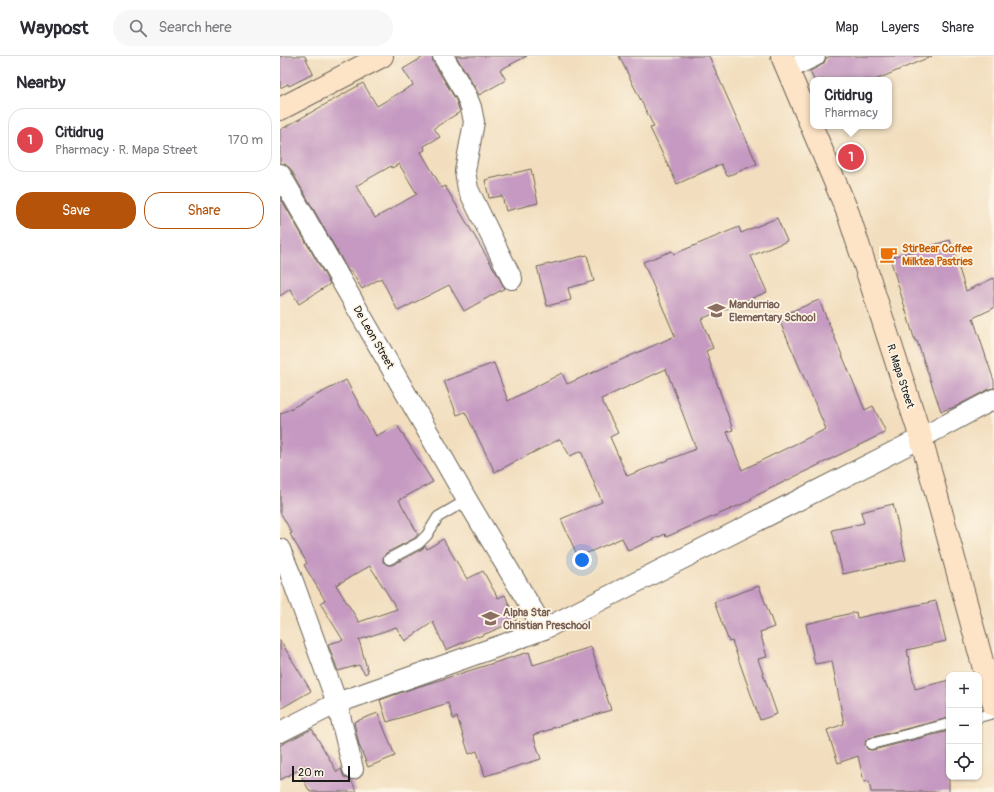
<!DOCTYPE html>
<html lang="en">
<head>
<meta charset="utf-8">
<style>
  :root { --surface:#fff; --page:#f7f7f7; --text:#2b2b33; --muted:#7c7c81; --line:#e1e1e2; --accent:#b45309 }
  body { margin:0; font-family:Pangolin,sans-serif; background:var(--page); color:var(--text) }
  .controls { position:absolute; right:12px; bottom:12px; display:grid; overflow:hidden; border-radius:8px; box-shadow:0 1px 3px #0004 }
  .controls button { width:36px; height:36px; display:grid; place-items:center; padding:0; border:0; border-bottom:1px solid var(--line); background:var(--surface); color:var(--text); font:20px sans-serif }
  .scale { position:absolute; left:12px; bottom:10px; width:58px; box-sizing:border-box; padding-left:4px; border:2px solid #1c1c1c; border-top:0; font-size:11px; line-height:14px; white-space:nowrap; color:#1c1c1c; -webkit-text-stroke:3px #fcf5e5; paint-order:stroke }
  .you { position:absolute; left:302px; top:504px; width:14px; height:14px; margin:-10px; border:3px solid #fff; border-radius:50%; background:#1a73e8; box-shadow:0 0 0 6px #1a73e833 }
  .badge { display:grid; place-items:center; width:26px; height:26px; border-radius:50%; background:var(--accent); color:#fff; font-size:13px; font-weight:700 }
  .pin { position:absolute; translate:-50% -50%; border:2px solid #fff; box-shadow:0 1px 4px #0006 }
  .popup { position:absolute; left:530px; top:21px; width:82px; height:52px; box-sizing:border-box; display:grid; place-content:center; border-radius:8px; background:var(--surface); filter:drop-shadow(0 1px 3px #0005); font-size:13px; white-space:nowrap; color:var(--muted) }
  .popup b { font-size:15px; color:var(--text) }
  .popup::after { content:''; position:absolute; left:50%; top:100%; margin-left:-8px; border:8px solid transparent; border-top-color:var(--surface) }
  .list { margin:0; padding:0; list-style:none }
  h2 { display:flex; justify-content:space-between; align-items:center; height:52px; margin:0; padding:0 16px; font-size:17px }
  h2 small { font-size:13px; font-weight:400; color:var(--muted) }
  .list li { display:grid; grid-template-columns:26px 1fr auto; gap:12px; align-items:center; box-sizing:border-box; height:64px; margin:0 8px 8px; padding:0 8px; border:1px solid var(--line); border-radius:16px }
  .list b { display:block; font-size:15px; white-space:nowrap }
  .list p { margin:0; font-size:13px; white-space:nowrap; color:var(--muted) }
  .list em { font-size:13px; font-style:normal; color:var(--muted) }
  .actions { display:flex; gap:8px; padding:12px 16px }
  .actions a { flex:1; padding:9px 0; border:1px solid var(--accent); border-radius:16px; text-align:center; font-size:14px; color:var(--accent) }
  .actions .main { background:var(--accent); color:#fff }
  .icon { flex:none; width:22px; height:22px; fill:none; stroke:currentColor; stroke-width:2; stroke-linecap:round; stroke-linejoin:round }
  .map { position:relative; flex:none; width:714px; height:736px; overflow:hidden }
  header { display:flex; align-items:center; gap:24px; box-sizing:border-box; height:56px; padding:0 20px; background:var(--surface); border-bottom:1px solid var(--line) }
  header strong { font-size:19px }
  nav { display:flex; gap:22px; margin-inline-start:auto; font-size:14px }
  .search { width:280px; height:36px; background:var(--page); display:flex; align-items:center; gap:10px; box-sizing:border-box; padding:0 14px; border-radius:22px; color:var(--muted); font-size:15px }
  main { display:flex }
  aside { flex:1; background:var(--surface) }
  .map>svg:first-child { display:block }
  .building { fill:#c599c1; fill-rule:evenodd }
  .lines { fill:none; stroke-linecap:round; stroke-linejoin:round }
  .service-casing { stroke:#676055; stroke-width:12 }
  .minor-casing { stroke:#676055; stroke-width:22 }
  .secondary-casing { stroke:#676055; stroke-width:24 }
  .service { stroke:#fff; stroke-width:10 }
  .minor { stroke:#fff; stroke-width:20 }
  .secondary { stroke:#fee4c6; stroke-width:22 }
  .labels { text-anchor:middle; stroke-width:3.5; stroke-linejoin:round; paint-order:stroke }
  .food-label { font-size:11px; font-weight:bold; fill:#c56008; stroke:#fcf5e5; text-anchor:start }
  .education-label { font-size:11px; font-weight:bold; fill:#785e54; stroke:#fcf5e5; text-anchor:start }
  .street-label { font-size:11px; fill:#1c1c1c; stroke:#fcf5e5 }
</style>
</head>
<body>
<header>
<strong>Waypost</strong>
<div class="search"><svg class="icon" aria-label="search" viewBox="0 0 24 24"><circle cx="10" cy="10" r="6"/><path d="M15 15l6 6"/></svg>Search here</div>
<nav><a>Map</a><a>Layers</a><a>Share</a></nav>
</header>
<main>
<aside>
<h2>Nearby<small></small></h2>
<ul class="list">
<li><span class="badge" style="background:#e0444e">1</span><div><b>Citidrug</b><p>Pharmacy · R. Mapa Street</p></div><em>170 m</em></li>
</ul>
<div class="actions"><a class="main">Save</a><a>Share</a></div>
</aside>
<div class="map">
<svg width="714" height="736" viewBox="0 0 714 736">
  <rect width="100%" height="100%" fill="#fcf5e5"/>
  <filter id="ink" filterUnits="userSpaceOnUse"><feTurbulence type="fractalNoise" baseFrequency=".025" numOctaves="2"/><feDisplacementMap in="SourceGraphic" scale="8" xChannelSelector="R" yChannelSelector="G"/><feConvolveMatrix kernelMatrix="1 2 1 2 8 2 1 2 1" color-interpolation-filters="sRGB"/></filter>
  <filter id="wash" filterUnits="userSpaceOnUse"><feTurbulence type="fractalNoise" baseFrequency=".012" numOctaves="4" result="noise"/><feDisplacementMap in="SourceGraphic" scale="16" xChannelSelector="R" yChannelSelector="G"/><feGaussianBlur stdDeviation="0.9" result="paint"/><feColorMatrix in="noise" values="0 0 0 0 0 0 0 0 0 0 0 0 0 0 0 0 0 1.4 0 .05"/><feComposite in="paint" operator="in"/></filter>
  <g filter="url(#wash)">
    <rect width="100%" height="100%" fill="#f2debe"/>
    <g id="blocks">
      <g class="building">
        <polygon points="0,0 25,0 33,18 9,30 8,28 0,32"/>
        <path d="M145,0H152L153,6L176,44L180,56L154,72L160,81L144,90L145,94L141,96L162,132L165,130L217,218L222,228L225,232L184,255L169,229L118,255L101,222L82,233L71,215L69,216L10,112L5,108L0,107V74L83,27L97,50L133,29L123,13ZM119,108L137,138L95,162L76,130L111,110L112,112Z"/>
        <polygon points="176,0 247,0 220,14 226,24 199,39 196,33"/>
        <polygon points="339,0 429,0 477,108 447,120 441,108 397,128 370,72 374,71"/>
        <polygon points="551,0 652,0 595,24 534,24 530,15 540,10 544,7 546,2"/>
        <polygon points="251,113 258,147 226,155 222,140 209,142 205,124"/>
        <polygon points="0,141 50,228 19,248 10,233 0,240"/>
        <path d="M497,162L507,185L471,200L487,236L421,263L433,292L426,295L453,374L447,376L462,414L546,373L498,261L539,244L585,354L593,350L606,376L471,442L472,444L386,481L385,478L348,495L342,482L298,501L281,463L322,446L301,395L290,400L280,383L215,416L185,356L177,359L164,325L214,307L228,345L282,317L287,328L395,280L363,206L392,195L394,198L459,171L461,177ZM386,313L416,393L347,420L330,381L338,377L321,343Z"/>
        <polygon points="670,184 686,235 714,222 714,252 693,262 714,325 714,332 709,333 675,351 661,355 637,285 635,285 610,202"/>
        <polygon points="307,199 314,225 288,232 291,244 267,250 257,211"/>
        <path d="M66,324L96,380L117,369L153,426L119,444L138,478L135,482L106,497L103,502V506L108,509H112L142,493L145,490L147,493L163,483L187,523L203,515L218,542L225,539L236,565L198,581L197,580L166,594L153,566L125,585L116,571L79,584L88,616L85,618L79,609L58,615L48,588L63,584L40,547L45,544L24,509L27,507L10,478L12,477L0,456V358ZM90,510L117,553L79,566L56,529Z"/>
        <polygon points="613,448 626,504 563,518 552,474 584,467 581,456"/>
        <polygon points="479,530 494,571 480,576 487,601 478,603 497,658 480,664 452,585 449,586 434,546"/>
        <polygon points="656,545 666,585 627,594 635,633 669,624 669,662 589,682 586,684 585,689 587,693 590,694 593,694 669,675 669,736 591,736 589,725 584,726 578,700 558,707 547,674 564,668 552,605 535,608 526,568 576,556 577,562"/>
        <polygon points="0,584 31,635 0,653"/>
        <polygon points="311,591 331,654 272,672 272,673 253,679 261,703 205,720 197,695 189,698 177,661 173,663 168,647 107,666 100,644 131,633 249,596 253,609"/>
        <polygon points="98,657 115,700 88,711 79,689 74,666"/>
        <polygon points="32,673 57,716 61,713 64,721 71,724 77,736 30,736 18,714 0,724 0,689"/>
      </g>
    </g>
  </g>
  <g filter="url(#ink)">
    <use href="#blocks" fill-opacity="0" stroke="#676055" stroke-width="1"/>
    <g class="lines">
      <defs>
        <g id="service">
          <polyline points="109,503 139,487 147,479 158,461 187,444"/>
          <polyline points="699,661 714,657"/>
          <polyline points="591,688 669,668"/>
        </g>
        <g id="minor">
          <polyline points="163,0 186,39 191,51 194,66 185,115 188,133 232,223"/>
          <polyline points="508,13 535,0"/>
          <polyline points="0,118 187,444 264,573"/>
          <polyline points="0,493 10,517 57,647 73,713"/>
          <polyline points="0,676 57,647 222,589 264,573 641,382 714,343"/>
        </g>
        <g id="secondary">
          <polyline points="502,0 568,157 641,382 714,649"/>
          <polyline points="0,53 102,0"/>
        </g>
      </defs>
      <use href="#service" class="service-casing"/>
      <use href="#minor" class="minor-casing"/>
      <use href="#secondary" class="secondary-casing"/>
      <use href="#service" class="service"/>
      <use href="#minor" class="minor"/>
      <use href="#secondary" class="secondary"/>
    </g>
  </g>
  <defs>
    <symbol id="cafe-bare" viewBox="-9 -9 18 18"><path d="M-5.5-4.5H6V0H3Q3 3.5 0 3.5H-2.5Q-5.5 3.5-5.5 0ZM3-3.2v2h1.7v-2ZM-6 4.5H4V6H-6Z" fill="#e8710a" stroke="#fcf5e5" stroke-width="2.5" paint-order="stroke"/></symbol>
    <symbol id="school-bare" viewBox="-9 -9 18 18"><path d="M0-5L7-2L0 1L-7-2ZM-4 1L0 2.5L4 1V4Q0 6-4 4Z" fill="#8d6e63" stroke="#fcf5e5" stroke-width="2.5" paint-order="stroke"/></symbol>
  </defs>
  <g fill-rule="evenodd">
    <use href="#cafe-bare" x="596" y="186" width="25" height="25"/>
    <use href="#school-bare" x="424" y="242" width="25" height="25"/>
    <use href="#school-bare" x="198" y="550" width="25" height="25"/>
  </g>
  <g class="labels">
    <g class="food-label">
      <text x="622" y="196">StirBear Coffee<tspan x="622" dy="13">Milktea Pastries</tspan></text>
    </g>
    <g class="education-label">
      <text x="449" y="252">Mandurriao<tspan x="449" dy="13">Elementary School</tspan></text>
      <text x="223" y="560">Alpha Star<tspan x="223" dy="13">Christian Preschool</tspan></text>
    </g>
    <g class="street-label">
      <text transform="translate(94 281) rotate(60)" y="4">De Leon Street</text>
      <text transform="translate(621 320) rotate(72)" y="4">R. Mapa Street</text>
    </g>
  </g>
</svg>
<div class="controls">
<button>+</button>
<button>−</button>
<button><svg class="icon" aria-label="locate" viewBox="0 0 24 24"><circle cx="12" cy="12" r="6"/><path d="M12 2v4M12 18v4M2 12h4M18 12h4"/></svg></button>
</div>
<div class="scale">20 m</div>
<div class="you"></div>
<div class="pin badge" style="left:571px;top:101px;background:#e0444e">1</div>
<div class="popup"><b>Citidrug</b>Pharmacy</div>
</div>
</main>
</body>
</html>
